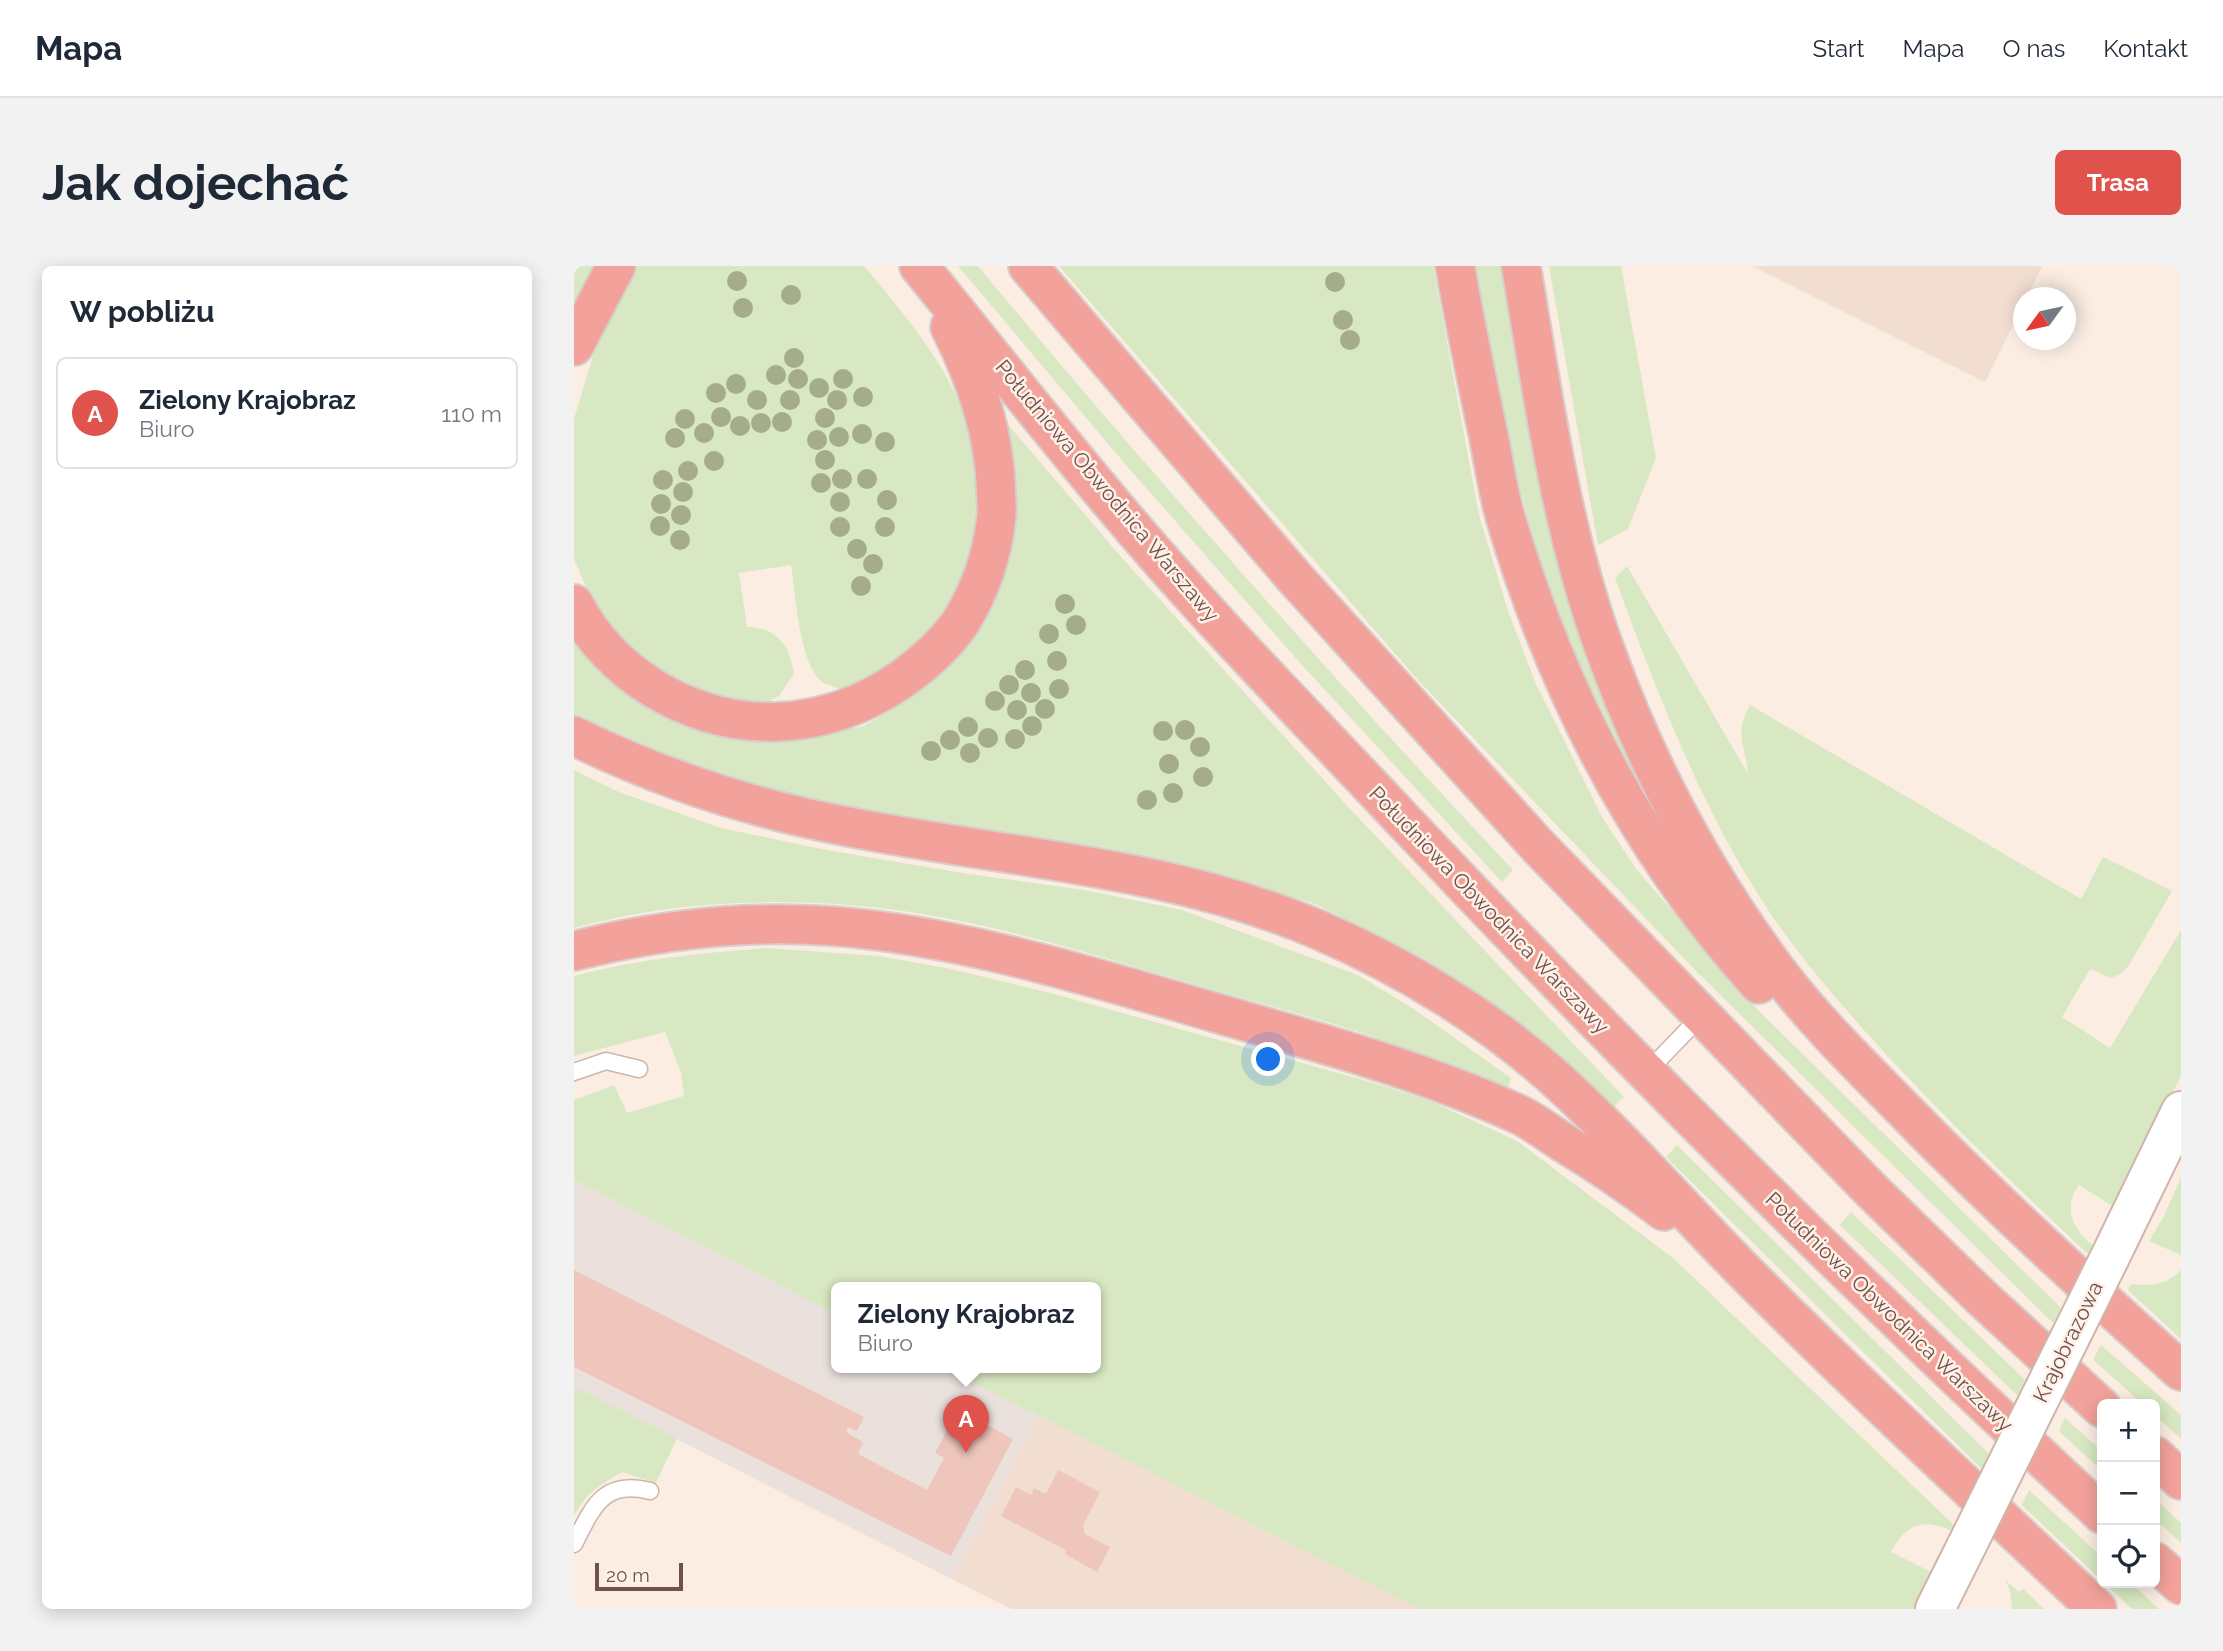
<!DOCTYPE html>
<html lang="pl">
<head>
<meta charset="utf-8">
<style>
  :root { --surface:#fff; --page:#f2f2f3; --text:#1f2937; --muted:#747a83; --line:#e0e1e3; --accent:#e0524c }
  body { margin:0; font-family:Raleway,sans-serif; background:var(--page); color:var(--text) }
  .controls { position:absolute; right:21px; bottom:21px; display:grid; overflow:hidden; border-radius:10px; box-shadow:0 4px 18px #0003 }
  .controls button { width:63px; height:63px; display:grid; place-items:center; padding:0; border:0; border-bottom:2px solid var(--line); background:var(--surface); color:var(--text); font:35px sans-serif }
  .compass { position:absolute; left:1439px; top:21px; width:63px; height:63px; border-radius:50%; background:var(--surface); box-shadow:0 4px 18px #0003; rotate:237deg }
  .scale { position:absolute; left:21px; bottom:18px; width:88px; box-sizing:border-box; padding-left:7px; border:4px solid #71514a; border-top:0; font-size:19px; line-height:24px; white-space:nowrap; color:#71514a; -webkit-text-stroke:5px #fef1e8; paint-order:stroke }
  .you { position:absolute; left:695px; top:794px; width:24px; height:24px; margin:-18px; border:5px solid #fff; border-radius:50%; background:#1a73e8; box-shadow:0 0 0 10px #1a73e833 }
  .badge { display:grid; place-items:center; width:46px; height:46px; border-radius:50%; background:var(--accent); color:#fff; font-size:23px; font-weight:700 }
  .pin { position:absolute; translate:-50% -58px; filter:drop-shadow(0 2px 4px #0008) }
  .pin::after { content:''; position:absolute; top:37px; width:24px; height:21px; background:inherit; clip-path:polygon(0 0,100% 0,50% 100%) }
  .popup { position:absolute; left:257px; top:1016px; width:270px; height:91px; box-sizing:border-box; display:grid; place-content:center; border-radius:10px; background:var(--surface); filter:drop-shadow(0 2px 5px #0005); font-size:23px; white-space:nowrap; color:var(--muted) }
  .popup b { font-size:26px; color:var(--text) }
  .popup::after { content:''; position:absolute; left:50%; top:100%; margin-left:-14px; border:14px solid transparent; border-top-color:var(--surface) }
  .list { margin:0; padding:0; list-style:none }
  h2 { display:flex; justify-content:space-between; align-items:center; height:91px; margin:0; padding:0 28px; font-size:30px }
  h2 small { font-size:23px; font-weight:400; color:var(--muted) }
  .list li { display:grid; grid-template-columns:46px 1fr auto; gap:21px; align-items:center; box-sizing:border-box; height:112px; margin:0 14px 14px; padding:0 14px; border:2px solid var(--line); border-radius:10px }
  .list b { display:block; font-size:26px; white-space:nowrap }
  .list p { margin:0; font-size:23px; white-space:nowrap; color:var(--muted) }
  .list em { font-size:23px; font-style:normal; color:var(--muted) }
  .icon { flex:none; width:38px; height:38px; fill:none; stroke:currentColor; stroke-width:2; stroke-linecap:round; stroke-linejoin:round }
  .map { position:relative; flex:none; width:1607px; height:1343px; overflow:hidden; border-radius:10px }
  header { display:flex; align-items:center; gap:42px; box-sizing:border-box; height:98px; padding:0 35px; background:var(--surface); border-bottom:2px solid var(--line) }
  header strong { font-size:33px }
  nav { display:flex; gap:38px; margin-inline-start:auto; font-size:24px }
  .intro { display:flex; align-items:center; justify-content:space-between; box-sizing:border-box; height:168px; padding:0 42px }
  h1 { margin:0; font-size:49px }
  .button { padding:18px 32px; border-radius:10px; background:var(--accent); color:#fff; font-size:24px; font-weight:700 }
  main { display:flex; gap:42px; padding:0 42px }
  aside { flex:1; background:var(--surface); border-radius:10px; box-shadow:0 4px 18px #0003 }
  .map>svg:first-child { display:block }
  .residential { fill:#f2ddd1 }
  .industrial { fill:#eae1dd }
  .green { fill:#d8e8c2 }
  .building { fill:#efc6bb }
  .lines { fill:none; stroke-linecap:round; stroke-linejoin:round }
  .lane-casing { stroke:#ceb5ac; stroke-width:19 }
  .secondary-casing { stroke:#d1b4aa; stroke-width:42 }
  .highway-casing { stroke:#d7cecc; stroke-width:42 }
  .lane { stroke:#fff; stroke-width:16 }
  .secondary { stroke:#fff; stroke-width:38 }
  .highway { stroke:#f3a29b; stroke-width:38 }
  .secondary-bridge-casing { stroke:#d1b4aa; stroke-width:42; stroke-linecap:butt }
  .secondary-bridge { stroke:#fff; stroke-width:38 }
  .tree { fill:#a4ac8a }
  .labels { text-anchor:middle; stroke-width:5; stroke-linejoin:round; paint-order:stroke }
  .street-label { font-size:21px; fill:#71514a; stroke:#fef1e8 }
</style>
</head>
<body>
<header>
<strong>Mapa</strong>
<nav><a>Start</a><a>Mapa</a><a>O nas</a><a>Kontakt</a></nav>
</header>
<div class="intro"><h1>Jak dojechać</h1><a class="button">Trasa</a></div>
<main>
<aside>
<h2>W pobliżu<small></small></h2>
<ul class="list">
<li><span class="badge">A</span><div><b>Zielony Krajobraz</b><p>Biuro</p></div><em>110 m</em></li>
</ul>
</aside>
<div class="map">
<svg width="1607" height="1343" viewBox="0 0 1607 1343">
  <rect width="100%" height="100%" fill="#fbede2"/>
  <g class="residential">
    <polygon points="1178,0 1468,0 1453,31 1450,32 1449,39 1411,116"/>
    <polygon points="464,1150 845,1343 437,1343 378,1313"/>
  </g>
  <polygon class="industrial" points="0,914 262,1048 262,1101 368,1101 464,1150 378,1313 0,1121"/>
  <g class="green">
    <polygon points="1,0 20,0 0,39 0,2"/>
    <path d="M64,0H290C324,41 360,82 383,131C411,191 412,267 384,328C375,347 340,383 323,395C307,406 288,414 271,424C265,422 256,420 250,417C226,404 221,325 217,299L165,307L173,361C203,361 216,380 220,408L205,430L194,436L177,437L133,426L80,400L35,359L13,323L0,293V153L21,83Z"/>
    <path d="M384,0H404C576,207 755,408 939,604L928,616L728,399L552,199Z"/>
    <polygon points="485,0 859,0 905,249 933,342 961,416 1028,551 1062,603 1185,745 1487,1042 1479,1057 1122,705 844,414"/>
    <polygon points="901,0 926,0 986,303 1009,378 1064,518 1003,393 964,291 939,195"/>
    <polygon points="975,0 1047,0 1082,192 1054,263 1024,279"/>
    <polygon points="420,142 548,292 778,545 1050,831 1040,840 975,785 904,731 829,682 741,638 629,605 500,580 245,538 187,525 0,454 0,365 31,405 239,470 290,460 334,433 377,396 407,355"/>
    <path d="M1053,300L1174,508C1172,479 1159,469 1176,439L1507,633L1529,591L1598,625L1554,701L1546,708L1537,712L1516,703L1488,751L1536,782L1607,664V810L1540,941L1505,919C1488,941 1499,965 1520,980L1515,989C1438,917 1361,843 1290,764C1249,718 1209,670 1177,617C1121,526 1078,413 1041,312Z"/>
    <path d="M0,504L45,526L147,562L252,584L395,608L510,624L608,644L784,709L841,744L937,812L933,825C884,803 836,783 785,766C732,749 677,735 623,719C528,691 433,661 336,646C227,630 107,632 0,662Z"/>
    <path d="M193,682L305,690L372,702L473,726L807,819L856,835L943,875L1099,992L1380,1259L1378,1265C1349,1251 1331,1259 1317,1286L1357,1306L1340,1343H845L368,1101H522V1021H262V1048L0,914V834L40,819L53,847L110,830L107,806L91,766L0,790V710C63,693 128,687 193,682Z"/>
    <polygon points="1103,879 1415,1188 1408,1203 1092,891"/>
    <polygon points="1607,911 1607,989 1575,975 1590,950"/>
    <polygon points="1277,946 1451,1114 1444,1130 1266,959"/>
    <path d="M1607,1004V1073L1554,1024L1557,1018C1578,1020 1591,1020 1607,1004Z"/>
    <polygon points="1527,1079 1607,1149 1607,1173 1581,1149 1581,1138 1569,1138 1519,1094"/>
    <path d="M0,1121L103,1172L82,1217L49,1206C28,1217 11,1227 0,1250Z"/>
    <polygon points="1491,1152 1528,1185 1528,1205 1485,1165"/>
    <polygon points="1455,1224 1528,1291 1528,1315 1448,1239"/>
    <polygon points="1581,1233 1607,1257 1607,1277 1581,1253"/>
    <polygon points="1431,1314 1445,1326 1449,1323 1470,1343 1438,1343 1436,1324"/>
    <polygon points="1530,1317 1557,1317 1585,1343 1558,1343"/>
  </g>
  <g class="building">
    <polygon points="0,1004 290,1151 283,1165 274,1161 272,1166 289,1176 284,1188 353,1224 370,1192 361,1187 377,1157 388,1163 395,1149 439,1173 377,1290 0,1101"/>
    <polygon points="484,1204 526,1226 509,1259 511,1268 536,1281 523,1306 491,1288 492,1284 427,1250 442,1221 457,1229 460,1222 472,1228"/>
  </g>
  <g class="lines">
    <defs>
      <g id="lane">
        <polyline points="0,806 32,795 65,803"/>
        <polyline points="1073,806 1127,750"/>
        <path d="M0,1278C19,1241 29,1213 76,1225"/>
      </g>
      <g id="secondary">
        <polyline points="1536,991 1607,845"/>
        <polyline points="1361,1343 1393,1279"/>
      </g>
      <g id="highway">
        <path d="M345,0C416,87 485,176 558,261C644,362 738,457 828,553C1054,793 1287,1024 1528,1248"/>
        <polyline points="454,0 720,311 963,579 1296,923 1407,1031 1528,1142"/>
        <path d="M881,0C891,58 903,115 915,172C920,198 924,225 931,250C982,423 1064,584 1185,718"/>
        <path d="M947,0C969,129 986,261 1031,384C1072,497 1129,605 1200,701C1239,754 1289,802 1335,849C1422,938 1514,1022 1607,1105"/>
        <polyline points="0,80 42,0"/>
        <path d="M0,338C18,373 47,402 79,422C160,471 251,466 328,413C350,397 373,377 388,354C406,324 418,289 422,254C424,244 422,233 422,223C420,165 402,112 376,61"/>
        <path d="M0,470C88,513 179,543 276,561C433,592 596,600 745,664C829,700 916,753 983,814C1049,874 1106,940 1168,1003C1283,1119 1404,1230 1523,1343"/>
        <path d="M0,685C83,664 172,654 257,660C386,669 522,712 646,748C747,777 850,805 946,849C962,857 976,868 990,877C1025,898 1058,921 1090,945"/>
        <polyline points="1581,1190 1607,1214"/>
        <polyline points="1581,1296 1607,1319"/>
      </g>
    </defs>
    <use href="#lane" class="lane-casing"/>
    <use href="#secondary" class="secondary-casing"/>
    <use href="#highway" class="highway-casing"/>
    <use href="#lane" class="lane"/>
    <use href="#secondary" class="secondary"/>
    <use href="#highway" class="highway"/>
    <defs>
      <polyline id="secondary-bridge" points="1393,1279 1536,991"/>
    </defs>
    <use href="#secondary-bridge" class="secondary-bridge-casing"/>
    <use href="#secondary-bridge" class="secondary-bridge"/>
  </g>
  <g class="tree">
    <circle cx="163" cy="15" r="10"/>
    <circle cx="761" cy="16" r="10"/>
    <circle cx="217" cy="29" r="10"/>
    <circle cx="169" cy="42" r="10"/>
    <circle cx="769" cy="54" r="10"/>
    <circle cx="776" cy="74" r="10"/>
    <circle cx="220" cy="92" r="10"/>
    <circle cx="202" cy="109" r="10"/>
    <circle cx="224" cy="113" r="10"/>
    <circle cx="269" cy="113" r="10"/>
    <circle cx="162" cy="118" r="10"/>
    <circle cx="245" cy="122" r="10"/>
    <circle cx="142" cy="127" r="10"/>
    <circle cx="289" cy="131" r="10"/>
    <circle cx="183" cy="134" r="10"/>
    <circle cx="216" cy="134" r="10"/>
    <circle cx="263" cy="134" r="10"/>
    <circle cx="147" cy="151" r="10"/>
    <circle cx="251" cy="152" r="10"/>
    <circle cx="111" cy="153" r="10"/>
    <circle cx="208" cy="156" r="10"/>
    <circle cx="187" cy="157" r="10"/>
    <circle cx="166" cy="160" r="10"/>
    <circle cx="130" cy="167" r="10"/>
    <circle cx="288" cy="168" r="10"/>
    <circle cx="265" cy="171" r="10"/>
    <circle cx="101" cy="172" r="10"/>
    <circle cx="243" cy="174" r="10"/>
    <circle cx="311" cy="176" r="10"/>
    <circle cx="251" cy="194" r="10"/>
    <circle cx="140" cy="195" r="10"/>
    <circle cx="114" cy="205" r="10"/>
    <circle cx="268" cy="213" r="10"/>
    <circle cx="293" cy="213" r="10"/>
    <circle cx="89" cy="214" r="10"/>
    <circle cx="247" cy="217" r="10"/>
    <circle cx="109" cy="226" r="10"/>
    <circle cx="313" cy="234" r="10"/>
    <circle cx="266" cy="236" r="10"/>
    <circle cx="87" cy="238" r="10"/>
    <circle cx="107" cy="249" r="10"/>
    <circle cx="86" cy="260" r="10"/>
    <circle cx="266" cy="261" r="10"/>
    <circle cx="311" cy="261" r="10"/>
    <circle cx="106" cy="274" r="10"/>
    <circle cx="283" cy="283" r="10"/>
    <circle cx="299" cy="298" r="10"/>
    <circle cx="287" cy="320" r="10"/>
    <circle cx="491" cy="338" r="10"/>
    <circle cx="502" cy="359" r="10"/>
    <circle cx="475" cy="368" r="10"/>
    <circle cx="483" cy="395" r="10"/>
    <circle cx="451" cy="404" r="10"/>
    <circle cx="435" cy="419" r="10"/>
    <circle cx="485" cy="423" r="10"/>
    <circle cx="457" cy="427" r="10"/>
    <circle cx="421" cy="435" r="10"/>
    <circle cx="471" cy="443" r="10"/>
    <circle cx="443" cy="444" r="10"/>
    <circle cx="458" cy="460" r="10"/>
    <circle cx="394" cy="461" r="10"/>
    <circle cx="611" cy="464" r="10"/>
    <circle cx="589" cy="465" r="10"/>
    <circle cx="414" cy="472" r="10"/>
    <circle cx="441" cy="473" r="10"/>
    <circle cx="376" cy="474" r="10"/>
    <circle cx="626" cy="481" r="10"/>
    <circle cx="357" cy="485" r="10"/>
    <circle cx="396" cy="487" r="10"/>
    <circle cx="595" cy="498" r="10"/>
    <circle cx="629" cy="511" r="10"/>
    <circle cx="599" cy="527" r="10"/>
    <circle cx="573" cy="534" r="10"/>
  </g>
  <g class="labels">
    <g class="street-label">
      <text transform="translate(533 225) rotate(50)" y="7">Południowa Obwodnica Warszawy</text>
      <text transform="translate(915 644) rotate(46)" y="7">Południowa Obwodnica Warszawy</text>
      <text transform="translate(1315 1046) rotate(44)" y="7">Południowa Obwodnica Warszawy</text>
      <text transform="translate(1494 1076) rotate(-64)" y="7">Krajobrazowa</text>
    </g>
  </g>
</svg>
<div class="controls">
<button>+</button>
<button>−</button>
<button><svg class="icon" aria-label="locate" viewBox="0 0 24 24"><circle cx="12" cy="12" r="6"/><path d="M12 2v4M12 18v4M2 12h4M18 12h4"/></svg></button>
</div>
<svg class="compass" viewBox="-18 -18 36 36"><path d="M0-13l5 13h-10z" fill="#e53935"/><path d="M0 13l5-13h-10z" fill="#747a83"/></svg>
<div class="scale">20 m</div>
<div class="you"></div>
<div class="pin badge" style="left:392px;top:1187px">A</div>
<div class="popup"><b>Zielony Krajobraz</b>Biuro</div>
</div>
</main>
</body>
</html>
